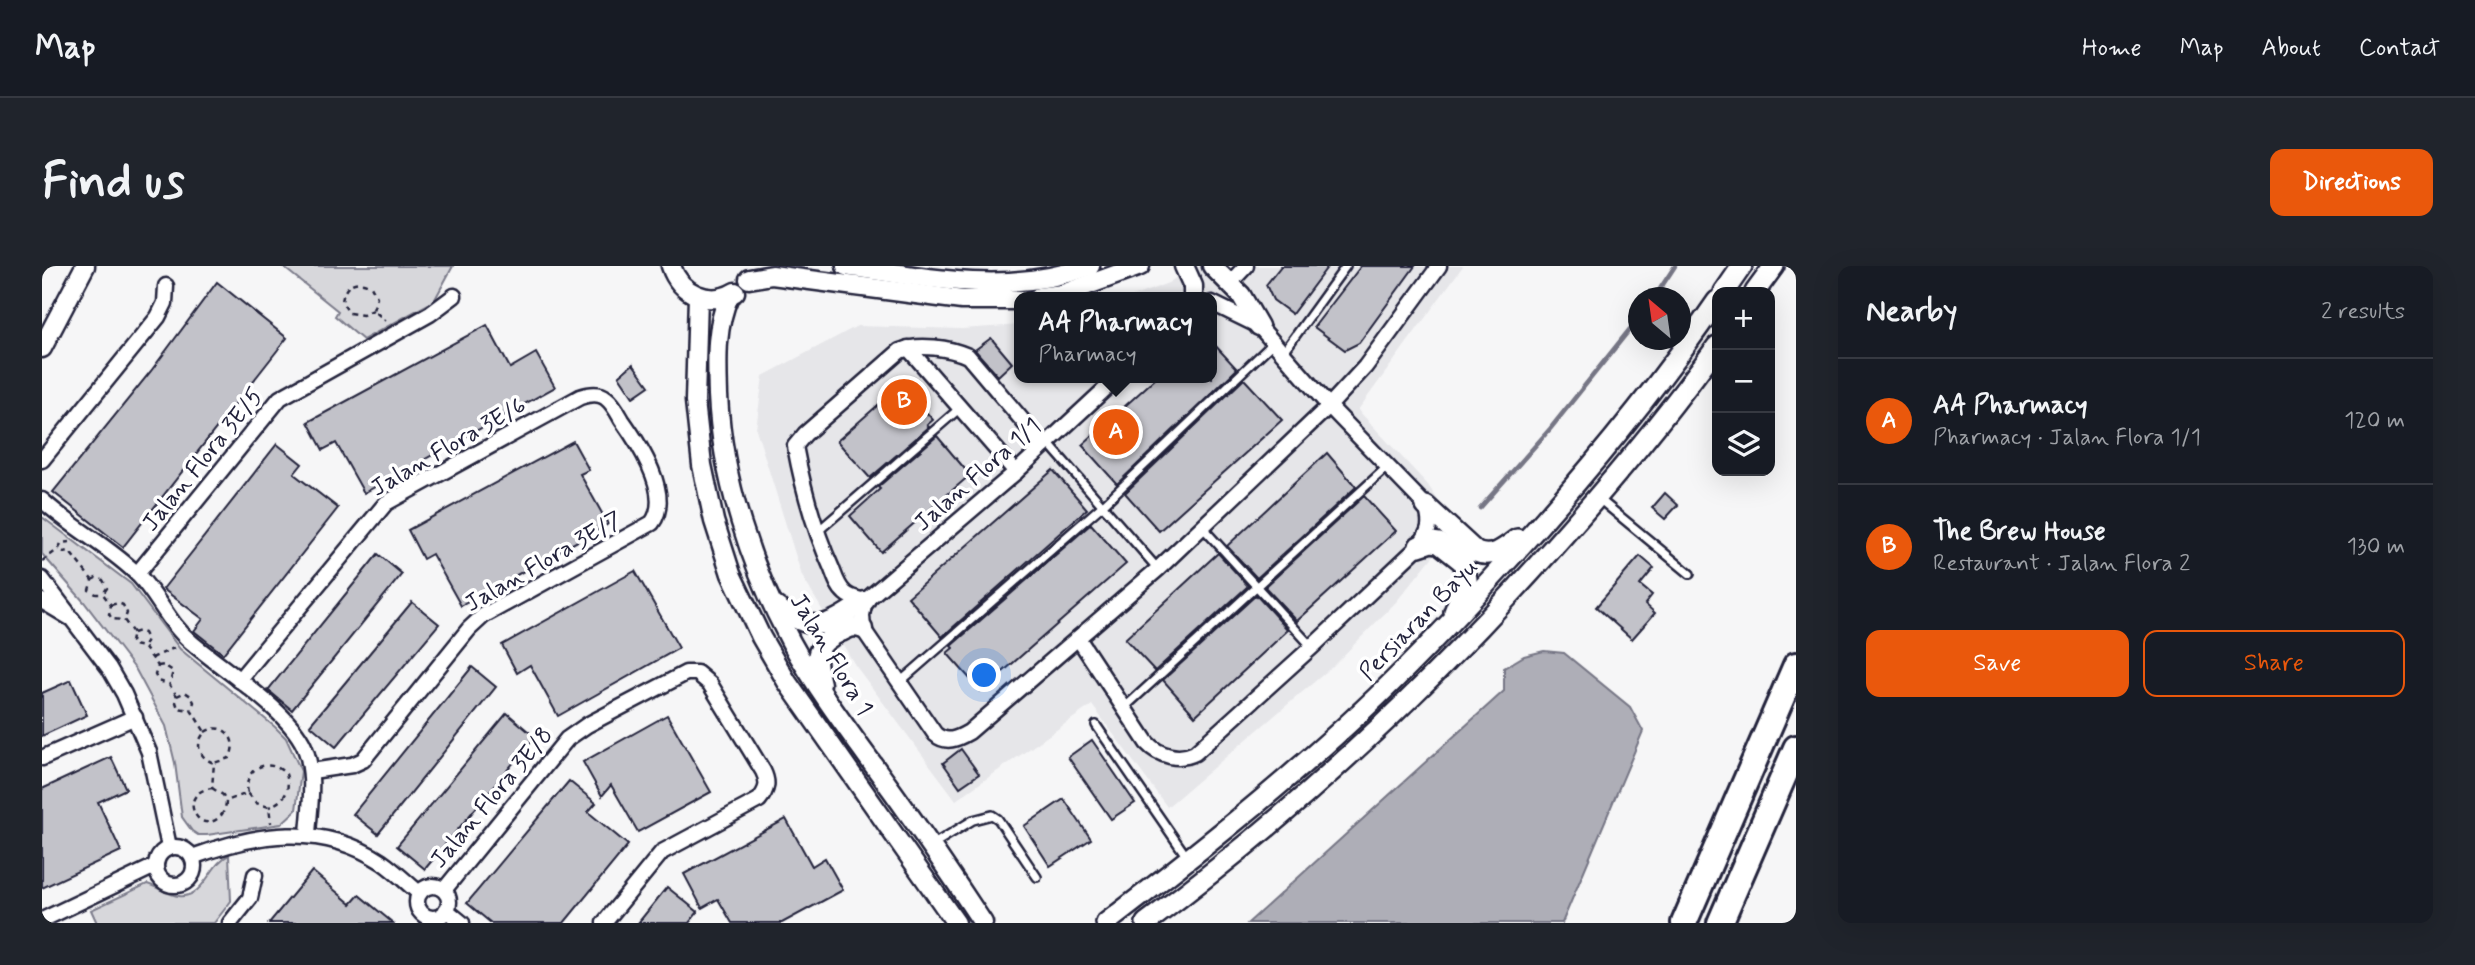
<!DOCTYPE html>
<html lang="en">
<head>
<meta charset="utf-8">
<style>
  :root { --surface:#171b24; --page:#20242c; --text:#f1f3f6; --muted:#9ea1a6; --line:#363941; --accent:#ea580c }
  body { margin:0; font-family:Mynerve,sans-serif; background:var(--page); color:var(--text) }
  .controls { position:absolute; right:21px; top:21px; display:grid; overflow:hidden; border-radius:14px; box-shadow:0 7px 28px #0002 }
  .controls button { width:63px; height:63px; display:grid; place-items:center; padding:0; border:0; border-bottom:2px solid var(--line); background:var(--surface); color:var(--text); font:35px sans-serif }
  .compass { position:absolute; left:1586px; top:21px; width:63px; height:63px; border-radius:50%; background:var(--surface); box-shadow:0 7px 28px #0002; rotate:331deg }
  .you { position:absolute; left:943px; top:410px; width:24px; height:24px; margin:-18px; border:5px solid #fff; border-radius:50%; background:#1a73e8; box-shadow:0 0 0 10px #1a73e833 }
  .badge { display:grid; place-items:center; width:46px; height:46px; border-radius:50%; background:var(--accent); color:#fff; font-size:23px; font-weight:700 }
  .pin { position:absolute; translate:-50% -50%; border:4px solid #fff; box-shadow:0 2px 7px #0006 }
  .popup { position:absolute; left:972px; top:26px; width:203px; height:91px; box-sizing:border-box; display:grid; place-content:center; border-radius:14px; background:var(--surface); filter:drop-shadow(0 2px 5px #0005); font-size:23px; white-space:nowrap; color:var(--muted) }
  .popup b { font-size:26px; color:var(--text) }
  .popup::after { content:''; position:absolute; left:50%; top:100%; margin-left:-14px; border:14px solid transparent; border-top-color:var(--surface) }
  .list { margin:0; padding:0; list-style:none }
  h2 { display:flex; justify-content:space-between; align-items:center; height:91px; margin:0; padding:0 28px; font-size:30px }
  h2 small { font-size:23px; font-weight:400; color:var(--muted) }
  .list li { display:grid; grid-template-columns:46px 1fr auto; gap:21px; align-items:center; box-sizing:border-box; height:126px; padding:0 28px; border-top:2px solid var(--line) }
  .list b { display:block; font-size:26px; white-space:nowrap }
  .list p { margin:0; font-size:23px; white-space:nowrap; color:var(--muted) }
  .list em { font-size:23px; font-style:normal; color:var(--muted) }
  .actions { display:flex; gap:14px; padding:21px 28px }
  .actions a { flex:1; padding:16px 0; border:2px solid var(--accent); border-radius:14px; text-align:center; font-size:24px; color:var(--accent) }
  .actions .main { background:var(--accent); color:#fff }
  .icon { flex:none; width:38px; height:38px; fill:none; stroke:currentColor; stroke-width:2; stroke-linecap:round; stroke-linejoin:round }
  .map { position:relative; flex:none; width:1754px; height:657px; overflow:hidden; border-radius:14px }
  header { display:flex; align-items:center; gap:42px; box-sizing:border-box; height:98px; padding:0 35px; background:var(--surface); border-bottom:2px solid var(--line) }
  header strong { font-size:33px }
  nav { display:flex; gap:38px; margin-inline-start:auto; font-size:24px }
  .intro { display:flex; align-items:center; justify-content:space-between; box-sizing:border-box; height:168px; padding:0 42px }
  h1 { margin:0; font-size:49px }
  .button { padding:18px 32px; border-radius:14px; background:var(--accent); color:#fff; font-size:24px; font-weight:700 }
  main { display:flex; gap:42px; padding:0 42px }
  aside { flex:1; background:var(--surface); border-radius:14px; box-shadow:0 7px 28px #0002 }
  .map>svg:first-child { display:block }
  .built { fill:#e6e6e9 }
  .green { fill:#d7d7db; stroke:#7c7c8b; stroke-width:2 }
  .water { fill:#aeaeb7; stroke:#767685; stroke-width:2 }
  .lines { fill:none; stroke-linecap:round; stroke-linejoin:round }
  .stream { stroke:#767685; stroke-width:4.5 }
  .building { fill:#c2c2c9; stroke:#22223b; stroke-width:2 }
  .service-casing { stroke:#22223b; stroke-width:12 }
  .minor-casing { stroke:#22223b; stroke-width:19 }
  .tertiary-casing { stroke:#22223b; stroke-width:23 }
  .secondary-casing { stroke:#22223b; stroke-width:24 }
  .motorway-casing { stroke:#22223b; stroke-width:30 }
  .path { stroke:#22223b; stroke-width:2.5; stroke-dasharray:5 5; stroke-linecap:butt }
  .service { stroke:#fff; stroke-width:7 }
  .minor { stroke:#fff; stroke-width:14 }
  .tertiary { stroke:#fff; stroke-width:18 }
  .secondary { stroke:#fff; stroke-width:19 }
  .motorway { stroke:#fff; stroke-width:24 }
  .labels { text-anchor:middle; stroke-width:7; stroke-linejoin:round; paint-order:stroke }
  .street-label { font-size:24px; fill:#22223b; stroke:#fff }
</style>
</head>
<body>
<header>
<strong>Map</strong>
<nav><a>Home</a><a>Map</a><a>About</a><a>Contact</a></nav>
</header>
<div class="intro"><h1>Find us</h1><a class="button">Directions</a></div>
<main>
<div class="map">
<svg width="1754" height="657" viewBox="0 0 1754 657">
  <rect width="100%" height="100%" fill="#f6f6f7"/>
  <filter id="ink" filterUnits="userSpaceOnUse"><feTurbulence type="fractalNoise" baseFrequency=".0143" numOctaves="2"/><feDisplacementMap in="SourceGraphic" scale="14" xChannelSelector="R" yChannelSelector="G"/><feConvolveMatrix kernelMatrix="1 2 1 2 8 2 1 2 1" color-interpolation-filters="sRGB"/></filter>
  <g filter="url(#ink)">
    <polygon class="built" points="1152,0 1421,0 1316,144 1386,219 1414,262 1354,336 1291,400 1125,541 1050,439 914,534 813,399 760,310 714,163 721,110 815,60 920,63 978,59 978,112 1170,112 1170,31 1090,31 1126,17"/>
    <g class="green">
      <polygon points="240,0 411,0 392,35 321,74 293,50 296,45"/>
      <polygon points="0,251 89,318 138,383 233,461 244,472 259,505 254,544 239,558 165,569 156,569 150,565 140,551 133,497 124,460 94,404 42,336 0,288"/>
      <path d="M187,589L189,635L172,657H55L49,644L105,618C116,621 126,629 137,630C162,633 168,597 187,589Z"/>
    </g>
    <polygon class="water" points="1502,385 1522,387 1588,441 1601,465 1520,657 1206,657 1462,425 1462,402 1482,390"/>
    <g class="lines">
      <g class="stream">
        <polyline points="1612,32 1633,0"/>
        <polyline points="1438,242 1508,163 1596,53"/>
      </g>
    </g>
    <g class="building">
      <polygon points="1239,0 1286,0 1250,48 1231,34 1224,19"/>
      <polygon points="1319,0 1373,0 1317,77 1303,84 1272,61"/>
      <polygon points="175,16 245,72 81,281 11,226 109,105"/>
      <polygon points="445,59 468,102 494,87 513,121 322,227 294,177 281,184 266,156"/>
      <polygon points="949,72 970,97 956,110 933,84"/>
      <polygon points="1170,76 1195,103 1075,218 1040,179 1114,112 1170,112"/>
      <polygon points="591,98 607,120 591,131 577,110"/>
      <polygon points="1202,113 1240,154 1117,265 1083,227"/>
      <polygon points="860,118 891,154 885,159 887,161 828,212 795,175"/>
      <polygon points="895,170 928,209 839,286 808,250 838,223 836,221"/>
      <polygon points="531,175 547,204 538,208 566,258 419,340 390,288 381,293 366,264"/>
      <polygon points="235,178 260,198 252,208 296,242 181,388 152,365 161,353 121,323"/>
      <polygon points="1285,187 1314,221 1215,312 1185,280"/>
      <polygon points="1011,204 1045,243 900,371 866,331"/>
      <polygon points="1623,227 1636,239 1623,253 1610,242"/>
      <polygon points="1322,230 1354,265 1255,355 1223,321"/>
      <polygon points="1049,258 1084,298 939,425 905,387 911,382 909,380"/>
      <polygon points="1176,287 1206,320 1113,405 1083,373"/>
      <polygon points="336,288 360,308 250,444 226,424"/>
      <polygon points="1598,290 1612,302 1598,319 1610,329 1603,338 1613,347 1590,373 1554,341"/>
      <polygon points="593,305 637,382 516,450 488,399 475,407 460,379"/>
      <polygon points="1214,329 1246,364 1153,450 1121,414"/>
      <polygon points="370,336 397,358 294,481 268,459"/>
      <polygon points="430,401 454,421 336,568 311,548"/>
      <polygon points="29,414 45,449 0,470 0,427"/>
      <polygon points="465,447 493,471 383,603 355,580"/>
      <polygon points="625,449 669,526 596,566 569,519 560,530 541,496"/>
      <polygon points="1050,474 1093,537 1069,553 1026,491"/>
      <polygon points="919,483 937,508 918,521 901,497"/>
      <polygon points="69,491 84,523 56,536 79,585 0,622 0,523"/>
      <polygon points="527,515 554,537 546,546 586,579 522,657 449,657 425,637"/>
      <polygon points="1022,533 1049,573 1008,600 982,560"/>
      <polygon points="744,553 770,600 783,592 801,624 740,657 690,657 676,633 660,642 642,608"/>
      <polygon points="270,605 309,638 317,629 351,657 227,657"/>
      <polygon points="625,621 656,646 647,657 596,657"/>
    </g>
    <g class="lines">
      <defs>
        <g id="service">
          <polyline points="1241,87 1304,0"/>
          <polyline points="1006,177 1116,303"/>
          <polyline points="1556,232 1648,308"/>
          <polyline points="1161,262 1270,381"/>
          <polyline points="775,266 918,142"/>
          <polyline points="858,416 1061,239 1232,76"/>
          <polyline points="1082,442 1345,201"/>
          <polyline points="1054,459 1145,591"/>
          <polyline points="890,579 931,554 950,549 956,553 995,611"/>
        </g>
        <g id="minor">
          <polyline points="1188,17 1204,0"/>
          <polyline points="866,82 974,206"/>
          <polyline points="0,194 116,51 123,37 124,20"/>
          <path d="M0,234C30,262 68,281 96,309C116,330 127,358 149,376C180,403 246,444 262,480C274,508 268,538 266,568"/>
          <polyline points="95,308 238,132 388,48 412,30"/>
          <polyline points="0,313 25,346"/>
          <polyline points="0,335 30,353 67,402 82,428 107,486 127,581"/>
          <path d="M823,335L820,349L821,363L893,468C904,478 915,473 927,466L1116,303L1287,140L1323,101L1397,0"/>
          <path d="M823,335C816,333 808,332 803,327C796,321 793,311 790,303C772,263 761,223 753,180L763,168L858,85C877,77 908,82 926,90L1002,180"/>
          <polyline points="823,335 974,206 1075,112"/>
          <path d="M1036,372L1105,477C1117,490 1137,495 1153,487L1270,381L1377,280C1388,265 1390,258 1384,240L1287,140L1217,60L1170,37"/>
          <path d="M197,414L344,237L538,131C547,128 557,126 564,132C571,137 576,147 580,154C597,178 631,229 610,257L441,350L427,363L321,494L310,499L270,505"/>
          <polyline points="0,492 93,451"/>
          <circle cx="133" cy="600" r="19"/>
          <path d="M150,591C214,567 279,556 340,596C353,605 365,617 377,627"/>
          <circle cx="391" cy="636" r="16"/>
          <path d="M402,624L525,473L545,459L644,407H655L668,418L721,505C727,517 725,524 717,534L620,586L562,657"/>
          <polyline points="404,644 420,657"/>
          <polyline points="0,654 113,600"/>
          <polyline points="188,657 208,632 213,609"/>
        </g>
        <g id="tertiary">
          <path d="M629,0C638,28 668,41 693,26"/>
          <path d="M804,0C889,12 965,30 1048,0"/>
          <polyline points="1142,0 1151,20 1151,31"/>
          <polyline points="1170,0 1199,29 1217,60"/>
          <polyline points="707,13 730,9 920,34 978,34"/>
          <polyline points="656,30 653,135 660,199 672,255 689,308 719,371 745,416 914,657"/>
          <path d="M687,30C673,62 675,94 676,129C680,214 709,301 749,376C778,429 816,477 851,526C882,569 912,613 941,657"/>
          <polyline points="997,31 1021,28 1098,0"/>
          <polyline points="0,82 43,0"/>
          <path d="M732,339C774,369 782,362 823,335"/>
          <path d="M779,418C772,390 772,379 799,366C807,362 812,359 821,363"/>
        </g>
        <g id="secondary">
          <polyline points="1682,26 1700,0"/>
          <polyline points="1713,26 1732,0"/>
          <path d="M1384,240L1434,286C1450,293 1462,283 1475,273"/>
          <polyline points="1377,280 1389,276 1397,277 1421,296 1425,313 1412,346"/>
          <path d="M1064,657C1153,589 1240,520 1321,444C1369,399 1414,351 1458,303C1536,218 1610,130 1675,35"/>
          <path d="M1104,657C1252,548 1386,422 1508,285C1567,219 1624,151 1675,80"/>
        </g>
        <g id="motorway">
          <polyline points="1642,657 1754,399"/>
          <polyline points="1678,657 1754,482"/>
        </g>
      </defs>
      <use href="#service" class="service-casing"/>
      <use href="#minor" class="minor-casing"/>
      <use href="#tertiary" class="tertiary-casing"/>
      <use href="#secondary" class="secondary-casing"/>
      <use href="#motorway" class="motorway-casing"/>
      <g class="path">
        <path d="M331,44L321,49L307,47L300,36C302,18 314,12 329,20L335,31L331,44L344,55"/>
        <path d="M28,276L19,277L17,283L22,286L27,285L50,314L47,324L54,328H61L69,339L67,348L70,353L82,354L91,367L89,376L91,379L102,381L116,400L113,409L116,415L127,418L135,430L134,436L136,442L149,444L163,466C152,478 157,492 172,497L170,522C150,524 144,542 159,555C173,560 184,548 184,535L206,527L214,537L227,541L229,557"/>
        <polyline points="0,295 17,283"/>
        <polyline points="50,314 54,312 61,314 65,322 61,328"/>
        <polyline points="69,339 76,337 81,339 85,347 83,353"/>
        <polyline points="91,367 97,365 102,367 105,373 102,381"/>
        <polyline points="110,392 132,382"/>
        <polyline points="116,400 122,399 131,405 128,417"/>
        <polyline points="135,430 143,426 149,430 152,436 149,444"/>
        <path d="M163,466C182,454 198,475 187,492L172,497"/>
        <polyline points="170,522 181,529 184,535"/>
        <path d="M206,527C200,502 227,490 244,508C249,525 243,534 227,541"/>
      </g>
      <use href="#service" class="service"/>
      <use href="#minor" class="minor"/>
      <use href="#tertiary" class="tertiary"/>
      <use href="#secondary" class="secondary"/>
      <use href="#motorway" class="motorway"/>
    </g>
  </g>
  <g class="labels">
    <g class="street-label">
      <text transform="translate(406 180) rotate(-30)" y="8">Jalan Flora 3E/6</text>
      <text transform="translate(160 193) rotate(-51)" y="8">Jalan Flora 3E/5</text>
      <text transform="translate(935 208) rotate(-41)" y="8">Jalan Flora 1/1</text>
      <text transform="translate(501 295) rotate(-30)" y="8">Jalan Flora 3E/7</text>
      <text transform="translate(1376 353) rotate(-46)" y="8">Persiaran Bayu</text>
      <text transform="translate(790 388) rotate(59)" y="8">Jalan Flora 1</text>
      <text transform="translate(449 531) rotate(-50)" y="8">Jalan Flora 3E/8</text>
    </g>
  </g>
</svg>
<div class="controls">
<button>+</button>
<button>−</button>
<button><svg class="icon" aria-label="layers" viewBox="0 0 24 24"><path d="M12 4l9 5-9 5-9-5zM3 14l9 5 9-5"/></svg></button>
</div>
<svg class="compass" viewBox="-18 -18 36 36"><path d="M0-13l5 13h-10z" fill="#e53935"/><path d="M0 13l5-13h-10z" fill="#9ea1a6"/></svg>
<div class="you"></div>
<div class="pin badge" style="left:1074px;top:166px">A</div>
<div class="popup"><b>AA Pharmacy</b>Pharmacy</div>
<div class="pin badge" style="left:862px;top:136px">B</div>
</div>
<aside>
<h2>Nearby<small>2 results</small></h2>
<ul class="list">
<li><span class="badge">A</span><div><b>AA Pharmacy</b><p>Pharmacy · Jalan Flora 1/1</p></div><em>120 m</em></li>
<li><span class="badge">B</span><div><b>The Brew House</b><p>Restaurant · Jalan Flora 2</p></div><em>130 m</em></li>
</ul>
<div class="actions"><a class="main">Save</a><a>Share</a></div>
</aside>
</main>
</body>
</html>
